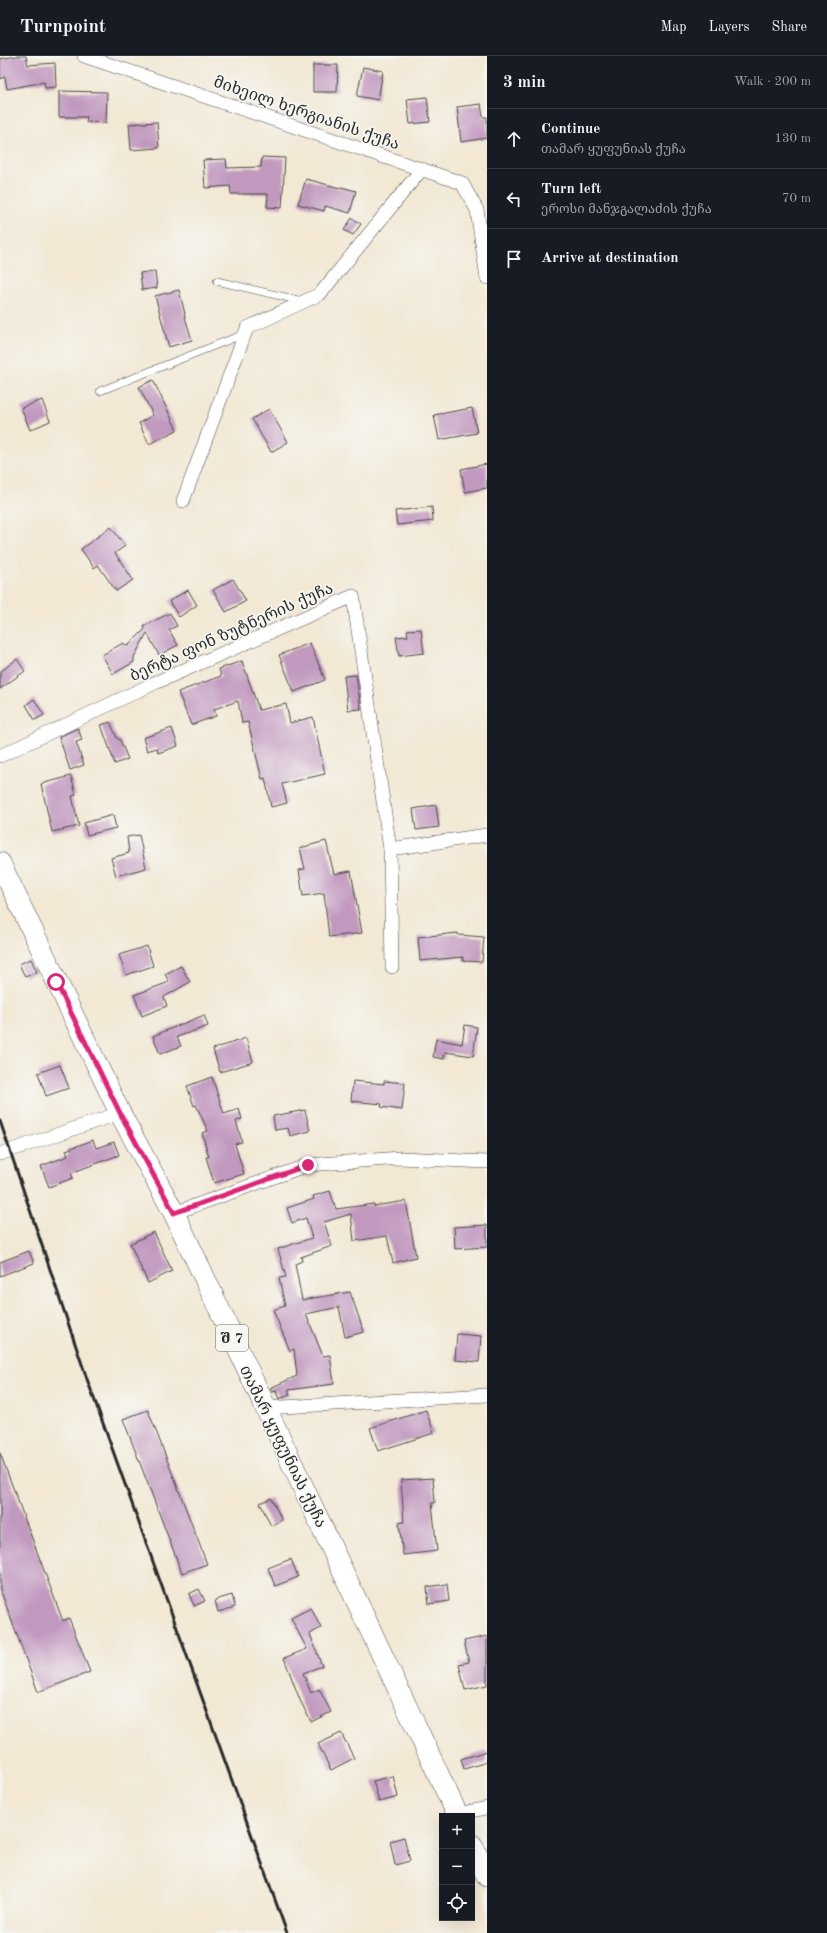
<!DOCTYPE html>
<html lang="en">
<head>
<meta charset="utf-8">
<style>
  :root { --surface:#171b24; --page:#242831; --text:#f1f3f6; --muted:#9ea1a6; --line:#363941 }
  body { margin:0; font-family:"Old Standard TT","Noto Serif Georgian",serif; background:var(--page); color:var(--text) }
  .controls { position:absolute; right:12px; bottom:12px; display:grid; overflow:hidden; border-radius:0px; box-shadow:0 4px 16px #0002 }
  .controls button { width:36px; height:36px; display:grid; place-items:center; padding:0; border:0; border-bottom:1px solid var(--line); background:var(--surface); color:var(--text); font:20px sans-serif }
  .stop { position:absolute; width:12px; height:12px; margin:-9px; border:3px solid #db2777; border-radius:50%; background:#fff }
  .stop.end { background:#db2777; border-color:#fff; box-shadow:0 1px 4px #0008 }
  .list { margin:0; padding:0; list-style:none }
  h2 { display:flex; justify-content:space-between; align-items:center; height:52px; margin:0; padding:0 16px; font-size:17px }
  h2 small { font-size:13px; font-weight:400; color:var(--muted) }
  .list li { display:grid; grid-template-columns:26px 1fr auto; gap:12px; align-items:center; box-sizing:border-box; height:60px; padding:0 16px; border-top:1px solid var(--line) }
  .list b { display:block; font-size:15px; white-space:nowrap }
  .list p { margin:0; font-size:13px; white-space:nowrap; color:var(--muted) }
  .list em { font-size:13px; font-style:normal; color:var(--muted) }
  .icon { flex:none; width:22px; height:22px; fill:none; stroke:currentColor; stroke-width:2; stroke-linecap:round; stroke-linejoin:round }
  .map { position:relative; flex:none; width:487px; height:1877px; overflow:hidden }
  header { display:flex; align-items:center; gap:24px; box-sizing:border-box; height:56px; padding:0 20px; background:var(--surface); border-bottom:1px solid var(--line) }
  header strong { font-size:19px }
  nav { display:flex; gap:22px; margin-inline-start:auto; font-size:14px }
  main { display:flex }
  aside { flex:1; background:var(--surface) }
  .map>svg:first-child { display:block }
  .building { fill:#c199bf }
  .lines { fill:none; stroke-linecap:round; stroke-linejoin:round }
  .service-casing { stroke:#494744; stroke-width:8 }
  .minor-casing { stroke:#494744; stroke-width:14 }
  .primary-casing { stroke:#494744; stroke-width:22 }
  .service { stroke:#fff; stroke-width:7 }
  .minor { stroke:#fff; stroke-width:13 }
  .primary { stroke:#fff; stroke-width:21 }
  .rail { stroke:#2b2b2b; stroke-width:3 }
  .route { stroke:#db2777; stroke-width:5 }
  .labels { text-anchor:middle; stroke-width:3.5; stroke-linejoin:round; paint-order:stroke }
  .shield { fill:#f6f6f2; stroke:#686867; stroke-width:1 }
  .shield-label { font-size:15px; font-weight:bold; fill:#2b2b2b }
  .street-label { font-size:16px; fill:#2b2b2b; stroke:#f6f6f2 }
</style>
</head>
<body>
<header>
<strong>Turnpoint</strong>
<nav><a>Map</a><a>Layers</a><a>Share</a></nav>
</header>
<main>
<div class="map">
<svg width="487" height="1877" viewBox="0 0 487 1877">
  <rect width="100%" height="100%" fill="#f6f6f2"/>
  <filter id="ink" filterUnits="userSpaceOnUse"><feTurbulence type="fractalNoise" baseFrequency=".025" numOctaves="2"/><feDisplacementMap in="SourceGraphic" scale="8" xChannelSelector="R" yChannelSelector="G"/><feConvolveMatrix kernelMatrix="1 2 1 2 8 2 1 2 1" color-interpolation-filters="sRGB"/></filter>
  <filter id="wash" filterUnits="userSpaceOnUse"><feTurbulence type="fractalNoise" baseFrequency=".012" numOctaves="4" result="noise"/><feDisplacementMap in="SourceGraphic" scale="16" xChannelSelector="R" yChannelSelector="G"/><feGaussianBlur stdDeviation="0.9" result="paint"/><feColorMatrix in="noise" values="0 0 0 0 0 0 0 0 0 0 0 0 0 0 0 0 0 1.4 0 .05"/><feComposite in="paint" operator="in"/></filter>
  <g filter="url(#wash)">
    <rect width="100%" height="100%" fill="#f2e8d4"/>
    <g id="blocks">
      <g class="building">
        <polygon points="16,0 26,0 28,9 55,7 56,31 45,32 44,26 7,33 5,21 0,23 0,3"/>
        <polygon points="313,9 338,9 337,36 313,36"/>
        <polygon points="363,11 383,15 378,44 357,40"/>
        <polygon points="59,35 107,36 106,67 86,66 87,61 59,61"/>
        <polygon points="427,41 430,66 410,68 407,43"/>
        <polygon points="481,48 483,61 487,61 487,82 461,86 457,51"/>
        <polygon points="157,66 159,92 131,94 129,68"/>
        <polygon points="262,101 285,102 282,152 267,151 268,138 231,138 230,130 205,132 203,104 226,103 227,112 261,111"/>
        <polygon points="306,123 340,132 341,131 356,135 350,157 325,150 324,155 298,148"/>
        <polygon points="352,162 361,168 353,179 344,174"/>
        <polygon points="155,215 157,232 142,234 140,217"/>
        <polygon points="179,234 185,258 184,258 192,284 169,291 155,240"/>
        <polygon points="153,324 177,374 149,388 139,367 153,359 139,331"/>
        <polygon points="42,344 50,365 30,374 21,352"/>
        <polygon points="472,352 477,377 439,384 434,359"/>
        <polygon points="269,353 288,386 271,396 252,363"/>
        <polygon points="487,408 487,432 465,436 461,413"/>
        <polygon points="432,451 433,465 397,469 395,455"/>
        <polygon points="111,471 125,490 115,497 133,524 116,535 98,509 94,512 81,493"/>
        <polygon points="233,523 246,545 226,556 213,534"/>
        <polygon points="188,534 197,549 179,561 169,545"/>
        <polygon points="170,557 177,570 169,574 178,589 159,599 147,577 134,601 134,606 113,618 102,599 123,587 128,590 145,573 144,570"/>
        <polygon points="421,573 424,597 399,600 396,581 408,580 407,574"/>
        <polygon points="310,587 325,624 294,636 279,599"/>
        <polygon points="17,603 25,615 0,633 0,616"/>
        <polygon points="242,605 259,654 286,648 290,667 313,661 325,718 282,728 287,747 271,751 265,722 262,723 248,666 242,667 238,645 214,653 216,660 191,669 178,636 221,620 219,613"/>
        <polygon points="356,619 361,653 348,654 344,620"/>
        <polygon points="34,643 44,659 35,664 26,649"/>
        <polygon points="110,666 117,682 120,684 128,703 115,708 101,669"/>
        <polygon points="78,672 82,684 76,686 84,709 70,714 59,681"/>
        <polygon points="172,672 178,690 158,697 157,692 147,695 143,682"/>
        <polygon points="71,720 76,739 72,740 79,770 52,776 41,728"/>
        <polygon points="436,749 439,771 416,774 413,753"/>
        <polygon points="113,759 116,772 87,779 84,767"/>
        <polygon points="139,779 146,812 116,820 111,802 129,797 127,781"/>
        <polygon points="326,785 334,818 351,815 362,877 329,881 324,837 303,840 299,814 305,813 300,792"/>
        <polygon points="458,877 458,879 484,881 482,906 463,905 463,901 420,905 418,881"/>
        <polygon points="147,890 153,910 126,919 119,899"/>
        <polygon points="31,903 37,916 25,921 19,908"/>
        <polygon points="181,910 190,926 164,941 167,950 142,960 134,939 169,926 165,918"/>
        <polygon points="204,959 208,970 177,981 181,990 160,998 153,980"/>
        <polygon points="465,969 477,971 473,1000 445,996 444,1003 433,1001 436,983 462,988"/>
        <polygon points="246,982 253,1006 220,1016 213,993"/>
        <polygon points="60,1009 69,1032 46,1040 38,1017"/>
        <polygon points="212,1021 224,1058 239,1053 242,1063 236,1065 242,1086 235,1088 244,1118 214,1127 206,1101 209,1101 202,1077 208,1075 196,1049 194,1050 187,1030"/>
        <polygon points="353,1025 384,1028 384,1025 405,1027 402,1054 381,1051 382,1048 351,1045"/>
        <polygon points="305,1054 310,1075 290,1080 288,1072 275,1074 273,1060"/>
        <polygon points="93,1084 96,1092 114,1086 119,1099 71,1117 73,1122 49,1131 41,1110 68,1100 66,1094"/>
        <polygon points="330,1135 336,1153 374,1148 374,1150 406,1145 416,1201 393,1207 387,1180 354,1185 351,1158 324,1166 332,1190 301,1201 302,1205 295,1208 302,1244 350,1236 364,1276 345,1281 339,1251 306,1258 323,1300 330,1299 334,1328 288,1334 290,1339 279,1343 276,1335 272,1336 270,1332 297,1320 294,1293 290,1295 273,1254 285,1250 279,1222 286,1221 278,1193 312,1182 306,1162 292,1167 287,1152 314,1143 313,1140"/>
        <polygon points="487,1169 487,1191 455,1193 454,1171"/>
        <polygon points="154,1176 172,1215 148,1227 130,1188"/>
        <polygon points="29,1195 34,1207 0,1220 0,1206"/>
        <polygon points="457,1278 481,1280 479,1306 455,1304"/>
        <polygon points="148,1354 207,1508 182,1517 123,1363"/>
        <polygon points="426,1354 434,1377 378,1395 370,1372"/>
        <polygon points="0,1397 63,1565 69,1562 90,1616 38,1636 0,1533"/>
        <polygon points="433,1422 435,1447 432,1447 437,1495 403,1499 399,1467 404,1466 401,1424"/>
        <polygon points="271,1442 282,1464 271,1470 260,1447"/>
        <polygon points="291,1503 298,1521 275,1530 268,1512"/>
        <polygon points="447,1528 449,1545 429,1548 427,1531"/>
        <polygon points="199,1533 205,1545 194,1550 189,1538"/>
        <polygon points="232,1539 235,1551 218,1556 215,1544"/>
        <polygon points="311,1552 321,1572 310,1578 322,1610 303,1617 311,1637 319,1633 331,1656 311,1666 300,1644 284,1602 307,1593 291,1562"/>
        <polygon points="487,1580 487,1629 465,1634 459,1608 469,1606 464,1585"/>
        <polygon points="341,1677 354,1702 331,1714 318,1688"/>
        <polygon points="487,1695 487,1706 464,1713 461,1703"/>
        <polygon points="393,1720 398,1741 379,1746 373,1725"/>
        <polygon points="404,1781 410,1805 395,1809 390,1785"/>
      </g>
    </g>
  </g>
  <g filter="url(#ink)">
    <use href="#blocks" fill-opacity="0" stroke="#494744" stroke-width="1"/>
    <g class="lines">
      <defs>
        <g id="service">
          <polyline points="217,225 302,245"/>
          <polyline points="100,335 244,278"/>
        </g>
        <g id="minor">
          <polyline points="84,0 462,127 477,154 487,222"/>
          <polyline points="183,445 247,272 320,238 422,113"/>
          <polyline points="0,700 157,626 353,540 390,793 392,911"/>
          <polyline points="390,793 487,779"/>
          <polyline points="0,1098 120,1057"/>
          <polyline points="174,1157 308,1109 400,1102 487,1106"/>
          <polyline points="266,1352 487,1339"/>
          <polyline points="457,1758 487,1752"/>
        </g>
        <g id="primary">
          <polyline points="0,807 120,1057 174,1157 458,1760"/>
          <polyline points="472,1789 487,1820"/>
        </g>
      </defs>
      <use href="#service" class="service-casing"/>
      <use href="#minor" class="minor-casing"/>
      <use href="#primary" class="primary-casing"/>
      <use href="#service" class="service"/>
      <use href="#minor" class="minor"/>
      <use href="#primary" class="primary"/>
      <polyline class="rail" points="0,1065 87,1323 287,1877"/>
    </g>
  </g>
  <g class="lines" filter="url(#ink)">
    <polyline class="route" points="56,926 120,1057 174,1157 308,1109"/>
  </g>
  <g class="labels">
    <rect class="shield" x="216" y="1269" width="32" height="26" rx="3"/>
    <g class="shield-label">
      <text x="232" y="1287">შ 7</text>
    </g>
    <g class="street-label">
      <text transform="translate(307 56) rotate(19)" y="6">მიხეილ ხერგიანის ქუჩა</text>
      <text transform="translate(231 575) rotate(-24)" y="6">ბერტა ფონ ზუტნერის ქუჩა</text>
      <text transform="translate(284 1390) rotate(64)" y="6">თამარ ყუფუნიას ქუჩა</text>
    </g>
  </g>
</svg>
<div class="controls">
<button>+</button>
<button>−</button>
<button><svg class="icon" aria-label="locate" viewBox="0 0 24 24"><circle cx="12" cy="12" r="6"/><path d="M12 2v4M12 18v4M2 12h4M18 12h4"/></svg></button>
</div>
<div class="stop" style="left:56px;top:926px"></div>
<div class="stop end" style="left:308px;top:1109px"></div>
</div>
<aside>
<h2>3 min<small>Walk · 200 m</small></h2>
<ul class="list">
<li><svg class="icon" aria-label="ahead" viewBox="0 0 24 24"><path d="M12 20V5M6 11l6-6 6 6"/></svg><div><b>Continue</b><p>თამარ ყუფუნიას ქუჩა</p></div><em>130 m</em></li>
<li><svg class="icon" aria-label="left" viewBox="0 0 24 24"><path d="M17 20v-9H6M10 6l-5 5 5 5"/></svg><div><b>Turn left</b><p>ეროსი მანჯგალაძის ქუჩა</p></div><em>70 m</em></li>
<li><svg class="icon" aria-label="arrive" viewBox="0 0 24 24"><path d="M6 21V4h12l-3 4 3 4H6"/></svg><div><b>Arrive at destination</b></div></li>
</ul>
</aside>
</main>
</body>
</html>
